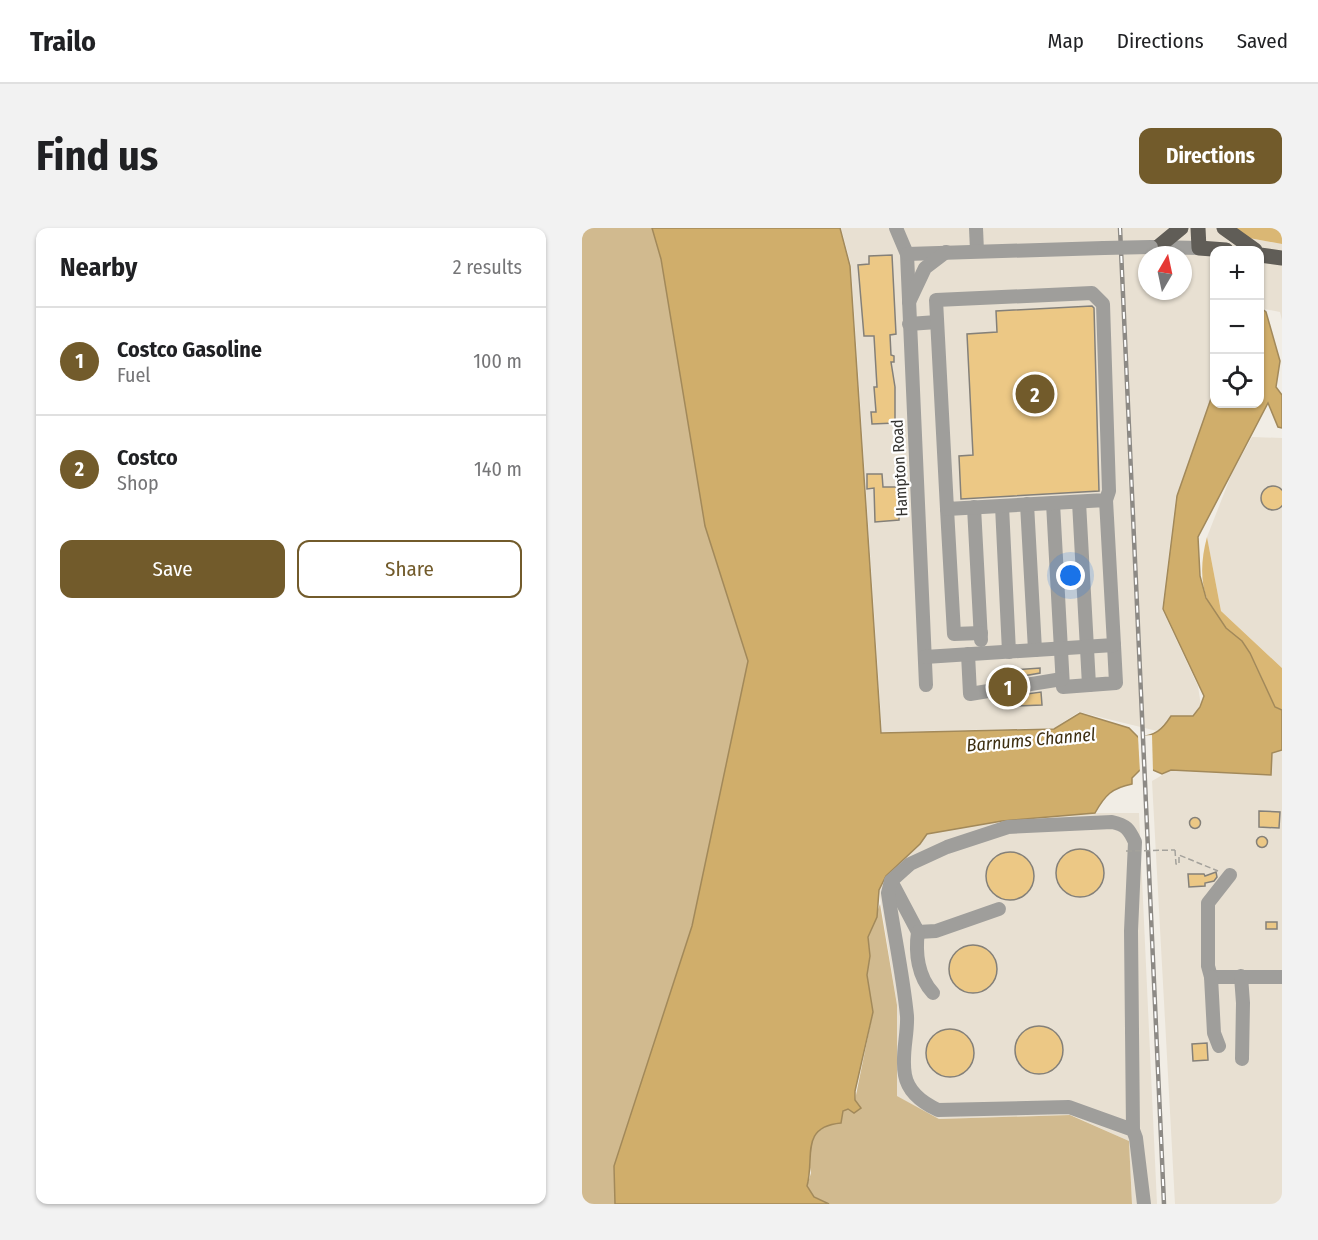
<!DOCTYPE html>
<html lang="en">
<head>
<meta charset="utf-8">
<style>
  :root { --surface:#fff; --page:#f2f2f2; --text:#202124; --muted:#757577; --line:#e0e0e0; --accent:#725b2b }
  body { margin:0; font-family:"Fira Sans Condensed",sans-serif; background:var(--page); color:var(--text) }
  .controls { position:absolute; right:18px; top:18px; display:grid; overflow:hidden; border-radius:12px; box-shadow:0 2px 4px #0004 }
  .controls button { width:54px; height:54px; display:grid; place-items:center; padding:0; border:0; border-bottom:2px solid var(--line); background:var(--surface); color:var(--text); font:30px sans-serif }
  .compass { position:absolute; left:556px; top:18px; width:54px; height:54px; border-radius:50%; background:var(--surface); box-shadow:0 2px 4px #0004; rotate:9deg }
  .you { position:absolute; left:489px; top:348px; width:21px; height:21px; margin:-15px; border:4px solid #fff; border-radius:50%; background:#1a73e8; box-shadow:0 0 0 9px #1a73e833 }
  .badge { display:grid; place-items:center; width:39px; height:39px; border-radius:50%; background:var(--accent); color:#fff; font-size:20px; font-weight:700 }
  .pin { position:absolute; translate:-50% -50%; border:3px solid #fff; box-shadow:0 2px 6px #0006 }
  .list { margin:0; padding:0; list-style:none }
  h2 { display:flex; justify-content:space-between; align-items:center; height:78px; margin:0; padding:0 24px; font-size:26px }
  h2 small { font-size:20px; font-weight:400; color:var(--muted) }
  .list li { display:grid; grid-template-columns:39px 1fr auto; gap:18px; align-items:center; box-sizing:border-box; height:108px; padding:0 24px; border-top:2px solid var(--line) }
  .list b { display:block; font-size:22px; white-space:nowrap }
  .list p { margin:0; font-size:20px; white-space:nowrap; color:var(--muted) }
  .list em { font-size:20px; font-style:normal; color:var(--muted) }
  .actions { display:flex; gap:12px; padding:18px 24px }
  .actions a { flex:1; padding:14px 0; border:2px solid var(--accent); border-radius:12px; text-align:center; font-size:21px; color:var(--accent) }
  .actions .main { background:var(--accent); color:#fff }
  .icon { flex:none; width:33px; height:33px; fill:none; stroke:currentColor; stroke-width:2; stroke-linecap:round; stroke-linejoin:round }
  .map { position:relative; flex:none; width:700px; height:976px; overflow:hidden; border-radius:12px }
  header { display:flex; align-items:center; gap:36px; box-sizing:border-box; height:84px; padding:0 30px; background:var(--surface); border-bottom:2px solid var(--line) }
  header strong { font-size:28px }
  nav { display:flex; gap:33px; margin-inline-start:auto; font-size:21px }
  .intro { display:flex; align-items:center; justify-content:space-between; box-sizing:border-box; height:144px; padding:0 36px }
  h1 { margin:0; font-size:42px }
  .button { padding:15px 27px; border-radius:12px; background:var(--accent); color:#fff; font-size:21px; font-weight:700 }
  main { display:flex; gap:36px; padding:0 36px }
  aside { flex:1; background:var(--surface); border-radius:12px; box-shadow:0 2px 4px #0004 }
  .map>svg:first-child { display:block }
  .built { fill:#e8e0d2; fill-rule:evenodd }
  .green { fill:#d1ba8f }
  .forest { fill:#dab774 }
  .water { fill:#d0ae6b; stroke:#a2895a; stroke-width:1.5 }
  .pier { fill:#f1ede5 }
  .building { fill:#ecc885; stroke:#848079; stroke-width:1.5 }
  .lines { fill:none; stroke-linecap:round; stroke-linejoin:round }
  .path { stroke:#a4a29c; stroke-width:1.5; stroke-dasharray:6 3; stroke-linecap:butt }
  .minor { stroke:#9f9e9b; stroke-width:14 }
  .major { stroke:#605d57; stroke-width:15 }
  .rail-casing { stroke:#8d8a85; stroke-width:4.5 }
  .rail { stroke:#fff; stroke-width:2; stroke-dasharray:7; stroke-linecap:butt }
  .path-bridge { stroke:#a4a29c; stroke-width:1.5; stroke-dasharray:6 3; stroke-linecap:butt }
  .minor-bridge { stroke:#9f9e9b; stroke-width:14 }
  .labels { text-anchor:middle; stroke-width:4.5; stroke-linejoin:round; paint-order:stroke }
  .street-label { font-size:16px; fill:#353431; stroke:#fff }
  .water-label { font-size:18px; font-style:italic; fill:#3e2f11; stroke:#fff }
</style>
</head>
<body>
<header>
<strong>Trailo</strong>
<nav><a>Map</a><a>Directions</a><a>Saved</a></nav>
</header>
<div class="intro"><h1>Find us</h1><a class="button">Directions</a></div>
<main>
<aside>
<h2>Nearby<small>2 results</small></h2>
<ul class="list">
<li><span class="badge">1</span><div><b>Costco Gasoline</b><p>Fuel</p></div><em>100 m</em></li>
<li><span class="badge">2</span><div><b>Costco</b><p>Shop</p></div><em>140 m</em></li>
</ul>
<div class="actions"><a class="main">Save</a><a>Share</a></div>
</aside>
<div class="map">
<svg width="700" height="976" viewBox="0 0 700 976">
  <rect width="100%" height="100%" fill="#f1ede5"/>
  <g class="built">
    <path d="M259,0H667V10L700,16V92L698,84L678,80V22H632V176L637,187L594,268L580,381L616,458L619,478L611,488H589L575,503L497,484L472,500L300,504L269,37ZM565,27H601V63H565Z"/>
    <polygon points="670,209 700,210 700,440 639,383 625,309 650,245"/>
    <polygon points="700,522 700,976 593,976 570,553 589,542 689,547 690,525"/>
    <polygon points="512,585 557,585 575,976 550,976 547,913 489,887 357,891 314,868 315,777 297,662 304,648 338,616 345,606 359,601 420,593"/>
  </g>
  <g class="green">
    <polygon points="0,0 70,0 79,31 123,298 166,433 110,698 32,938 33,976 0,976"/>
    <polygon points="298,676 315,777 315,868 357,891 488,887 547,913 550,976 247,976 232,969 225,958 229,945 226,928 228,917 235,904 248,896 273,872 291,784 285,747 288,728 286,708"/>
  </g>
  <g class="forest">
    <polygon points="652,0 700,0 700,16 667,10"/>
    <path d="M625,309L639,383L700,440V482L693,479C684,461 677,441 667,424C661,413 653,408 644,400C618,374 616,343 625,309Z"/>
  </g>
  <path class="water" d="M70,0H258L268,38L299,505L472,501L498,485L547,500L556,509C573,508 580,502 589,488H611L618,479L622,468L581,381L595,268L632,162V176H678V79L684,84L698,133L694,159L700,167V200L696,199L686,175L616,309L618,348L624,370L644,400L660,413L668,425L693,479L700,482V522L690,525L689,547L589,542L580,546L571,542H558L550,550V556C530,560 523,567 513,585L420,593L345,606L338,616L304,648L297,662L295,689L286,709L288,728L285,747L291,784L273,863V872L279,880L272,885L266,881L261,883L259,895C217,899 233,930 225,958L232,969L247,976H33L32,938L110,698L166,433L123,298L79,31Z"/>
  <polygon class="pier" points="570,507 571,544 558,545 556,508"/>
  <g class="building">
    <polygon points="310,27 314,106 308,107 309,127 312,128 312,134 309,134 313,159 313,195 290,196 289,184 294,184 292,159 295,159 292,108 282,108 276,37 287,36 287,28"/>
    <polygon points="510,78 512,80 517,263 379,271 377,228 391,227 385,106 415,104 414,83"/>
    <polygon points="285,246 300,246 301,259 317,259 317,292 293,294 292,260 285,261"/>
    <circle cx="691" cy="270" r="12"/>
    <polygon points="458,440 458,445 429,450 429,442"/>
    <polygon points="459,464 460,477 431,478 430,468"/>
    <polygon points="677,583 698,584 697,600 677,599"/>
    <circle cx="613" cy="595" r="5.5"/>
    <circle cx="680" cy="614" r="5.5"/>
    <circle cx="498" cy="645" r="24"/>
    <circle cx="428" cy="648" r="24"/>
    <polygon points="634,644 635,649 632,653 623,655 623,658 607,659 606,646 622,646 623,648"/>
    <rect x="684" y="694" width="11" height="7"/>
    <circle cx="391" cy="741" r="24"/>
    <circle cx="457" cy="822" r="24"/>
    <circle cx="368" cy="825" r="24"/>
    <polygon points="625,815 626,832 611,833 610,816"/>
  </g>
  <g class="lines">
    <polyline class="path" points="593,622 594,636 597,636 597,627 636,643"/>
    <g class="minor">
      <polyline points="314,0 325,26 344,457"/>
      <polyline points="394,0 395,23"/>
      <polyline points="571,19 617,20"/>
      <polyline points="325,26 522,20"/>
      <polyline points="327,74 343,40 364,24"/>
      <polyline points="327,96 355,94"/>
      <polyline points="497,274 507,457"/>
      <polyline points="471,275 481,459 534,455 532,417"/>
      <polyline points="445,276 453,422"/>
      <polyline points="420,278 427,424"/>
      <polyline points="392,279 399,412"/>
      <polyline points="365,281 372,406 399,405"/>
      <polyline points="386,426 388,466 480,451"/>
      <polyline points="343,429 532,417 524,272 527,263 521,76 510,65 354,72 365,281 524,272"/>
      <polyline points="648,647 626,675 626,738 629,749 700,749"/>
      <polyline points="309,653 336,704 354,703 417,681"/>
      <path d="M336,704C333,725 336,749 351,765"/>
      <polyline points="659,748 661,775 660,831"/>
      <polyline points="629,749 632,805 637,818"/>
      <path d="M551,902L487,879L356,882C341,875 326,864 323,847C319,827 326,807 325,788C321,747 312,706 306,665L309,653L328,636L365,619L426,599L530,594C544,597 547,601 553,614L549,703L551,902L554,910L562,976"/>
    </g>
    <g class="major">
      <polyline points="616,0 617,20 644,22"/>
      <polyline points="642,0 673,22"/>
      <polyline points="576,19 599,0"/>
      <polyline points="678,27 700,30"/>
    </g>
    <defs>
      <polyline id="rail" points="538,0 582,976"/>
    </defs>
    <use href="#rail" class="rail-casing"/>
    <use href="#rail" class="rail"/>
    <polyline class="path-bridge" points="544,623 593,622"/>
    <polyline class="minor-bridge" points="522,20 569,19"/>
  </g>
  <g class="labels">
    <g class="street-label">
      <text transform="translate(317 240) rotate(-93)" y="6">Hampton Road</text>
    </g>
    <g class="water-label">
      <text transform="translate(449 512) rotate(-5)" y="6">Barnums Channel</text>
    </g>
  </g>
</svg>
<div class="controls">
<button>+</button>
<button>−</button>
<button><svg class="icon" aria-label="locate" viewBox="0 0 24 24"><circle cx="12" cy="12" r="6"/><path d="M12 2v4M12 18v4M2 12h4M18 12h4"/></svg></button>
</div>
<svg class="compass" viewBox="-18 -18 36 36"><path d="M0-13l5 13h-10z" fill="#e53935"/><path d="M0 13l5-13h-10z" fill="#757577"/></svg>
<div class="you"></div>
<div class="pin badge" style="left:426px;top:459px">1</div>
<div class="pin badge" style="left:453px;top:166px">2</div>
</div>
</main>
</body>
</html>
